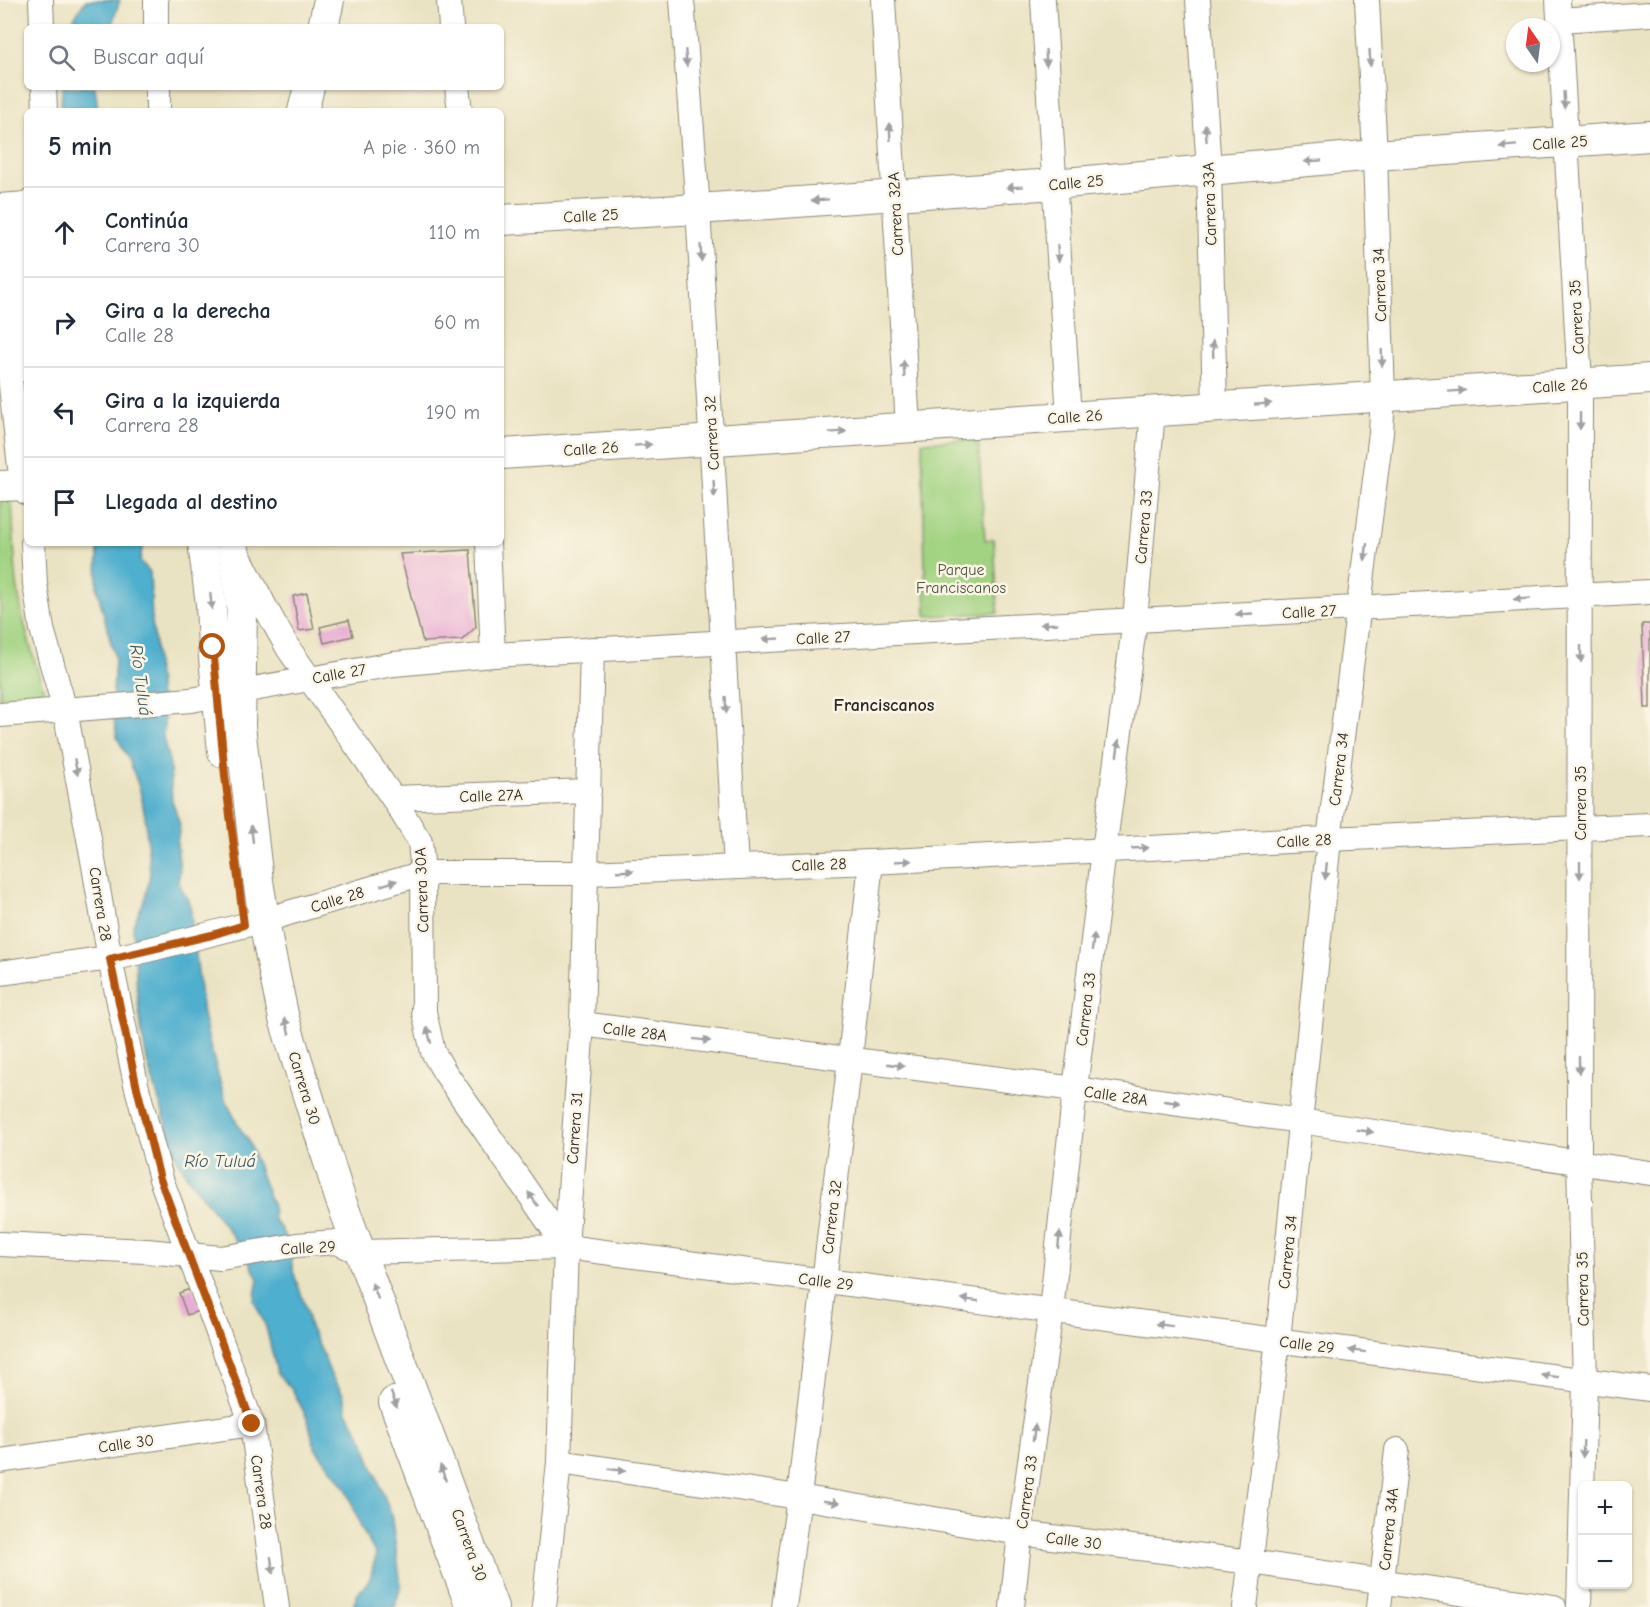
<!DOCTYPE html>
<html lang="es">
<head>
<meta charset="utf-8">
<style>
  :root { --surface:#fff; --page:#f2f2f3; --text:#1f2937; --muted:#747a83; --line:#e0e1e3 }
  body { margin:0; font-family:"Comic Neue",sans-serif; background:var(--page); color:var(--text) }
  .controls { position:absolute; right:18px; bottom:18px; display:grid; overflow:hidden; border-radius:9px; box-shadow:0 2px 4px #0004 }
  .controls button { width:54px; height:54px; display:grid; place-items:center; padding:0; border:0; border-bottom:2px solid var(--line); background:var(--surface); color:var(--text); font:30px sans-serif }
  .compass { position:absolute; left:1506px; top:18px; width:54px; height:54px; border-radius:50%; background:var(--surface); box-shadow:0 2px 4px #0004; rotate:346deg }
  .stop { position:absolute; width:18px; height:18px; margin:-14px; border:4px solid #b45309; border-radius:50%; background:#fff }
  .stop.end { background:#b45309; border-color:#fff; box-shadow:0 2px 6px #0008 }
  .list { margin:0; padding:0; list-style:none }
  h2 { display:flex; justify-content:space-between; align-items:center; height:78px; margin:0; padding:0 24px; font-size:26px }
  h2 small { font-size:20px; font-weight:400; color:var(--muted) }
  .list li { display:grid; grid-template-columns:39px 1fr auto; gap:18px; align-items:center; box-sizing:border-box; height:90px; padding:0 24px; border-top:2px solid var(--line) }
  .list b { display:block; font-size:22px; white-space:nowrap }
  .list p { margin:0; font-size:20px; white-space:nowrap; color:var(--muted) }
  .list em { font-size:20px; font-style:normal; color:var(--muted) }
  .icon { flex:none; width:33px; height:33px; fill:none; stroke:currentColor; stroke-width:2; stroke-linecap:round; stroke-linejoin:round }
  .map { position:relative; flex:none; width:1650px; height:1607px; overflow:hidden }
  .search { position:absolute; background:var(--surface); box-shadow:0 2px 4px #0004; left:24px; top:24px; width:480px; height:66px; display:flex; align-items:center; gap:15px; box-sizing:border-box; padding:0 21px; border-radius:9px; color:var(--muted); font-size:22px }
  .panel { position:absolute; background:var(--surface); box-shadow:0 2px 4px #0004; left:24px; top:108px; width:480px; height:438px; border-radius:9px }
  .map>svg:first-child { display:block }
  .green { fill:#a2d382; stroke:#667f56; stroke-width:1.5 }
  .water { fill:#4fafce; stroke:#3d6d7c; stroke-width:1.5 }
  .building { fill:#e9acd4 }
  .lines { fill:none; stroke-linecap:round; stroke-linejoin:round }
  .minor-casing { stroke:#8a8777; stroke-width:26 }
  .major-casing { stroke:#8a8777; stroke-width:32 }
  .minor { stroke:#fff; stroke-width:24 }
  .major { stroke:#fff; stroke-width:30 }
  .oneway { fill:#a0a0a0 }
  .route { stroke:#b45309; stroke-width:8 }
  .labels { text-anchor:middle; stroke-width:5; stroke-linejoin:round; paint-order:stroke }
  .street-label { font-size:16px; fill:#2b2b2b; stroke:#fcf5e5 }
  .park-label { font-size:16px; fill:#495541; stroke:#fcf5e5 }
  .water-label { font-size:18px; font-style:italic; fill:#385964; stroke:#fcf5e5 }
  .neighbourhood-label { font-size:18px; font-weight:bold; fill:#2b2b2b; stroke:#fcf5e5 }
</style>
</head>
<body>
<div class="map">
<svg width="1650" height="1607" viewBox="0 0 1650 1607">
  <rect width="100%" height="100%" fill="#fcf5e5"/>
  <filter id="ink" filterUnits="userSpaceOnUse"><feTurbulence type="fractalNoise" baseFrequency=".0167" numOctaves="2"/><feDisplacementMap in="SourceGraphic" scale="12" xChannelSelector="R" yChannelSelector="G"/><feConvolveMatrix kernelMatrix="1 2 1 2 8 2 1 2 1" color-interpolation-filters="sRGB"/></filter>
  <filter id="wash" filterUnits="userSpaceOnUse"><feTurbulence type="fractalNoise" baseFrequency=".008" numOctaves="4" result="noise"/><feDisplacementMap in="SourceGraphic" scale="24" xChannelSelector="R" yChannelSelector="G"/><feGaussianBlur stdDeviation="1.35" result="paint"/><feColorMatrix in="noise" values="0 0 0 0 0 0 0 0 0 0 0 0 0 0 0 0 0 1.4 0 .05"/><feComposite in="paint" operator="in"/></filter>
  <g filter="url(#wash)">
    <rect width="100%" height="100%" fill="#eae3c3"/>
    <g class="green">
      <polygon points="978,439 985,540 994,539 998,613 926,616 922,442"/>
      <path d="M12,496C13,525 14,555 17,584C22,624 35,662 47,701L0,704V497Z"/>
    </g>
    <g class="water">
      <polygon points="86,0 120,0 111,27 68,27"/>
      <polygon points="62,87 95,87 98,111 61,111"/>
      <polygon points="98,543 143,543 140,561 150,572 152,621 155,644 156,665 159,681 159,694 166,703 163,737 170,765 172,800 180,825 177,844 180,871 178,881 190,904 203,1015 210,1046 225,1099 242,1132 249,1141 260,1173 273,1207 273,1218 281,1229 289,1245 293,1271 307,1311 309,1325 322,1352 331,1375 343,1394 347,1412 364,1440 368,1454 391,1514 401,1585 395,1607 353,1607 357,1595 370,1579 376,1555 361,1527 346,1488 315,1448 308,1420 293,1391 277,1373 266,1327 254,1301 258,1279 249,1261 231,1234 187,1176 175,1155 168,1129 148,1065 142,1035 137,993 133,925 145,899 150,874 145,816 140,790 130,762 117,737 112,708 115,658 97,589"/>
    </g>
    <g id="blocks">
      <g class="building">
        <polygon points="470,550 476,627 462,640 423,642 400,554"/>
        <polygon points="307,593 314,629 299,631 293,596"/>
        <polygon points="349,620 353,636 324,643 320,627"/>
        <polygon points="1642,624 1650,624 1650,708 1645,708"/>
        <polygon points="193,1288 201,1310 187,1315 179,1293"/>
      </g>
    </g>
  </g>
  <g filter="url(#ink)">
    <use href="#blocks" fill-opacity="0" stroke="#8a8777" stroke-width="1.5"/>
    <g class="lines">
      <defs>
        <g id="minor">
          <polyline points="41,0 42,27"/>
          <polyline points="449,0 451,27"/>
          <polyline points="682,0 698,209 736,867"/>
          <polyline points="883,0 908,427"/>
          <polyline points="1043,0 1069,417"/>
          <polyline points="1198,0 1209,170 1215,407"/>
          <polyline points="1558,0 1580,383 1579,1164 1585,1381 1579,1607"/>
          <polyline points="1559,20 1650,14"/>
          <polyline points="156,27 156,0"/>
          <polyline points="44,87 45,111"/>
          <polyline points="158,87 158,111"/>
          <polyline points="457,87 460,111"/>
          <polyline points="27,203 11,223 5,260 5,294 10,377 22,485 27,493"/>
          <polyline points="26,231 22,256 27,370"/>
          <polyline points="33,543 35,584 42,629 65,710 93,860 110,959 136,1084 161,1179 252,1424 277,1607"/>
          <polyline points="488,543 493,655"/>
          <polyline points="239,556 265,607 288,648 393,798 420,842 423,873 424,1012 433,1052 444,1071 566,1247"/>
          <polyline points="0,715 191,700 394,664 493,655 1650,592"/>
          <polyline points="393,798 589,791"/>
          <polyline points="0,973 124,956 265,920 423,873 586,873 871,862 1329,839 1650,825"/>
          <polyline points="582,1024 1075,1089 1300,1121 1650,1173"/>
          <polyline points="0,1244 146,1251 221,1258 297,1245 336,1242 360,1252 566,1247 1650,1389"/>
          <polyline points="0,1461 252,1424"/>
          <polyline points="559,1462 799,1497 1020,1533 1251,1562 1554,1607"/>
          <polyline points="544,1607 559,1462 566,1247 582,1024 592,649"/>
          <polyline points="784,1607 799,1497 850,1059 871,862"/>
          <polyline points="1012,1607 1020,1533 1051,1311 1075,1089 1104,850 1135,620 1153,411"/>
          <polyline points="1245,1607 1278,1340 1329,839 1381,433 1383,396 1375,155 1367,0"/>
          <polyline points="1379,1607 1397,1450"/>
        </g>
        <g id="major">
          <polyline points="323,27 329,0"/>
          <polyline points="303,111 309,87"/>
          <polyline points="0,209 27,207"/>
          <polyline points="501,220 698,209 1054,184 1375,155 1650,136"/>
          <polyline points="501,454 1650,379"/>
          <polyline points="0,486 27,485"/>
          <polyline points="203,543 211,604 213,647 223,752"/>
          <polyline points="233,543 242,611 240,726 258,881 268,943 284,1019 340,1198 493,1607"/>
          <polyline points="394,1402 471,1607"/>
        </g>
      </defs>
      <use href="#minor" class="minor-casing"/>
      <use href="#major" class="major-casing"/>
      <use href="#minor" class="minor"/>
      <use href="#major" class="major"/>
    </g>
    <defs><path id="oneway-solid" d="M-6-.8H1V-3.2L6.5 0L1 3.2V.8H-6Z" transform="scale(1.5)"/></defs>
    <g class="oneway">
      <use href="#oneway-solid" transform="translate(686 58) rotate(85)"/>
      <use href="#oneway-solid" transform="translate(1046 58) rotate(87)"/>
      <use href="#oneway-solid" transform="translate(1370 58) rotate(87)"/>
      <use href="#oneway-solid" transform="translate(1564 100) rotate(87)"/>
      <use href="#oneway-solid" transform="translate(890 132) rotate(-93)"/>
      <use href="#oneway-solid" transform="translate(1206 133) rotate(-94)"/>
      <use href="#oneway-solid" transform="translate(1508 146) rotate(176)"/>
      <use href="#oneway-solid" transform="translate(1313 161) rotate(175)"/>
      <use href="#oneway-solid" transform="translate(1015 187) rotate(176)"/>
      <use href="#oneway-solid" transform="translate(820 200) rotate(176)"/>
      <use href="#oneway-solid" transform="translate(701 253) rotate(87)"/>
      <use href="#oneway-solid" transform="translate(1058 253) rotate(86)"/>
      <use href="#oneway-solid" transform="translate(1213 349) rotate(-92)"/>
      <use href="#oneway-solid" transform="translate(1382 358) rotate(88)"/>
      <use href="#oneway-solid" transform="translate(904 369) rotate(-93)"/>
      <use href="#oneway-solid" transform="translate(1457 391) rotate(-4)"/>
      <use href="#oneway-solid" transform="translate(1263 404) rotate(-4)"/>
      <use href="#oneway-solid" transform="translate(1580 421) rotate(90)"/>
      <use href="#oneway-solid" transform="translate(838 432) rotate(-4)"/>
      <use href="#oneway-solid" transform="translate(643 445) rotate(-4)"/>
      <use href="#oneway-solid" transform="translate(714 489) rotate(87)"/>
      <use href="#oneway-solid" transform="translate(1366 552) rotate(97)"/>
      <use href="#oneway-solid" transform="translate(1522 599) rotate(177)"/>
      <use href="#oneway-solid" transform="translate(211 601) rotate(85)"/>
      <use href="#oneway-solid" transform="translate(1244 614) rotate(177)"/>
      <use href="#oneway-solid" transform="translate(1049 624) rotate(177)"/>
      <use href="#oneway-solid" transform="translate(771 639) rotate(177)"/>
      <use href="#oneway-solid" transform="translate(1581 654) rotate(90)"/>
      <use href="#oneway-solid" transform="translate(726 705) rotate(87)"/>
      <use href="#oneway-solid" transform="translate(1118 748) rotate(-82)"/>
      <use href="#oneway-solid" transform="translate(76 767) rotate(79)"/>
      <use href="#oneway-solid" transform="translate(252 834) rotate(-97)"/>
      <use href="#oneway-solid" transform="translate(1140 848) rotate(-3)"/>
      <use href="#oneway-solid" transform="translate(903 861) rotate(-3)"/>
      <use href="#oneway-solid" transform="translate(1580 870) rotate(90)"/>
      <use href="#oneway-solid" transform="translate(625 871) rotate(-2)"/>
      <use href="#oneway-solid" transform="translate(1326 871) rotate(96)"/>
      <use href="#oneway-solid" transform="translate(389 883) rotate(-17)"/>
      <use href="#oneway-solid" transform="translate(1093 942) rotate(-83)"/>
      <use href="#oneway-solid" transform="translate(287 1026) rotate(-106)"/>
      <use href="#oneway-solid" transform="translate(429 1035) rotate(-104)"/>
      <use href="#oneway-solid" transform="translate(702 1040) rotate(7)"/>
      <use href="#oneway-solid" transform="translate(896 1065) rotate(8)"/>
      <use href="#oneway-solid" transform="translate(1579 1065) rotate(90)"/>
      <use href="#oneway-solid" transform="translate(1172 1102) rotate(8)"/>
      <use href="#oneway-solid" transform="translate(1365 1131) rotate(9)"/>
      <use href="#oneway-solid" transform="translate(533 1199) rotate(-125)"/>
      <use href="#oneway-solid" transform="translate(1059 1240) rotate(-84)"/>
      <use href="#oneway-solid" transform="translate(375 1291) rotate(-111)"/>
      <use href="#oneway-solid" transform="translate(970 1300) rotate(-173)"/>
      <use href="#oneway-solid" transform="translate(1164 1325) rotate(-173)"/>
      <use href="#oneway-solid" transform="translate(1357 1351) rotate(-173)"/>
      <use href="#oneway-solid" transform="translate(1550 1376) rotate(-173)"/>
      <use href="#oneway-solid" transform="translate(394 1400) rotate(69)"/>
      <use href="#oneway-solid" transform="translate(1034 1433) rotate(-82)"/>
      <use href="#oneway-solid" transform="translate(1583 1449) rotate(92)"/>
      <use href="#oneway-solid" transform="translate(617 1470) rotate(8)"/>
      <use href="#oneway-solid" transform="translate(443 1473) rotate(-110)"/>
      <use href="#oneway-solid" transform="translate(831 1502) rotate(9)"/>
      <use href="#oneway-solid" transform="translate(272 1565) rotate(82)"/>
    </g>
  </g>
  <g class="lines" filter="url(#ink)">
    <polyline class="route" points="213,647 225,776 244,925 212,935 110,959 136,1084 160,1179 252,1424"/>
  </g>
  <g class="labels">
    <g class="street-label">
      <text transform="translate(1560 142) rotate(-4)" y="6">Calle 25</text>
      <text transform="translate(1076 182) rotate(-5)" y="6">Calle 25</text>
      <text transform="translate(1209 204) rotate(-92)" y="6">Carrera 33A</text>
      <text transform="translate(895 214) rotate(-93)" y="6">Carrera 32A</text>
      <text transform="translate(591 215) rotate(-3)" y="6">Calle 25</text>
      <text transform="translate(1379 285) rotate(-92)" y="6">Carrera 34</text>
      <text transform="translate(1576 317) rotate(-93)" y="6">Carrera 35</text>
      <text transform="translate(1560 385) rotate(-4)" y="6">Calle 26</text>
      <text transform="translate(1075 416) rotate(-4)" y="6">Calle 26</text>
      <text transform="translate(711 433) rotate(-93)" y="6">Carrera 32</text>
      <text transform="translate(591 448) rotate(-4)" y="6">Calle 26</text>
      <text transform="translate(1143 527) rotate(-85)" y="6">Carrera 33</text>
      <text transform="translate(1309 611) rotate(-3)" y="6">Calle 27</text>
      <text transform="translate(823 637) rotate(-3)" y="6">Calle 27</text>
      <text transform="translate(339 673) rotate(-10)" y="6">Calle 27</text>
      <text transform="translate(1338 769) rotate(-83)" y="6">Carrera 34</text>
      <text transform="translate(491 795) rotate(-2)" y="6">Calle 27A</text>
      <text transform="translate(1580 803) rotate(-90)" y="6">Carrera 35</text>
      <text transform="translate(1304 840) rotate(-3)" y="6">Calle 28</text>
      <text transform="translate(819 864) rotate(-2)" y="6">Calle 28</text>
      <text transform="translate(421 890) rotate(-92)" y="6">Carrera 30A</text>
      <text transform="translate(337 899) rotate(-17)" y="6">Calle 28</text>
      <text transform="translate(101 904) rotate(81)" y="6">Carrera 28</text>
      <text transform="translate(1085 1009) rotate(-83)" y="6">Carrera 33</text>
      <text transform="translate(635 1031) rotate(7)" y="6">Calle 28A</text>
      <text transform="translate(305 1088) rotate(73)" y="6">Carrera 30</text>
      <text transform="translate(1116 1095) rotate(8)" y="6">Calle 28A</text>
      <text transform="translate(574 1128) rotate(-86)" y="6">Carrera 31</text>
      <text transform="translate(831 1217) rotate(-83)" y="6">Carrera 32</text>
      <text transform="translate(308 1247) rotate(-3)" y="6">Calle 29</text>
      <text transform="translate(1287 1252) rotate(-84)" y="6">Carrera 34</text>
      <text transform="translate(826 1281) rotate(7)" y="6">Calle 29</text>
      <text transform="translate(1582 1289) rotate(-91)" y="6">Carrera 35</text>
      <text transform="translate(1307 1344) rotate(7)" y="6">Calle 29</text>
      <text transform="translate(126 1443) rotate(-8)" y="6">Calle 30</text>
      <text transform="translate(262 1492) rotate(82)" y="6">Carrera 28</text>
      <text transform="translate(1026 1492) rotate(-82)" y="6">Carrera 33</text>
      <text transform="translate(1388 1529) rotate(-84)" y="6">Carrera 34A</text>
      <text transform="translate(1074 1540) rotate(7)" y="6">Calle 30</text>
      <text transform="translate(470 1545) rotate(70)" y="6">Carrera 30</text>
    </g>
    <g class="park-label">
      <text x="961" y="575">Parque<tspan x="961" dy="18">Franciscanos</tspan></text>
    </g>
    <g class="water-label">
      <text transform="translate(141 680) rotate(82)" y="6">Río Tuluá</text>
      <text x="220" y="1167">Río Tuluá</text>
    </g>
    <g class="neighbourhood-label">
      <text x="884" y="711">Franciscanos</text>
    </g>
  </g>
</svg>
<div class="controls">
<button>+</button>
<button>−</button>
</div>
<svg class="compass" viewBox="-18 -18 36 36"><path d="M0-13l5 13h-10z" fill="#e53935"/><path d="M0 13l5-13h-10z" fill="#747a83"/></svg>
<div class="stop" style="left:213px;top:647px"></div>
<div class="stop end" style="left:252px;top:1424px"></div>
<div class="search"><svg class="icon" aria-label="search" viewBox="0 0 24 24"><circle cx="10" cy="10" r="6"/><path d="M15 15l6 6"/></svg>Buscar aquí</div>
<section class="panel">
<h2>5 min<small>A pie · 360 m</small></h2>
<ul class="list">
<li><svg class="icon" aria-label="ahead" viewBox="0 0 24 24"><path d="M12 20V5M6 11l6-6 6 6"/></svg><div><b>Continúa</b><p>Carrera 30</p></div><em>110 m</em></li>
<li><svg class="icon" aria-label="right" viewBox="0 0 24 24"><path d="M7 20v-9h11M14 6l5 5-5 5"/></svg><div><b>Gira a la derecha</b><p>Calle 28</p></div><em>60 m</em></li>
<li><svg class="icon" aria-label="left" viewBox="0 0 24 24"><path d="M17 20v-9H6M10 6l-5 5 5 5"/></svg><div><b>Gira a la izquierda</b><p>Carrera 28</p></div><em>190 m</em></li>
<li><svg class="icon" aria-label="arrive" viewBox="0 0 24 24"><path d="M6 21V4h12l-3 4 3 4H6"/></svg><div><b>Llegada al destino</b></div></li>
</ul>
</section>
</div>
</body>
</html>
